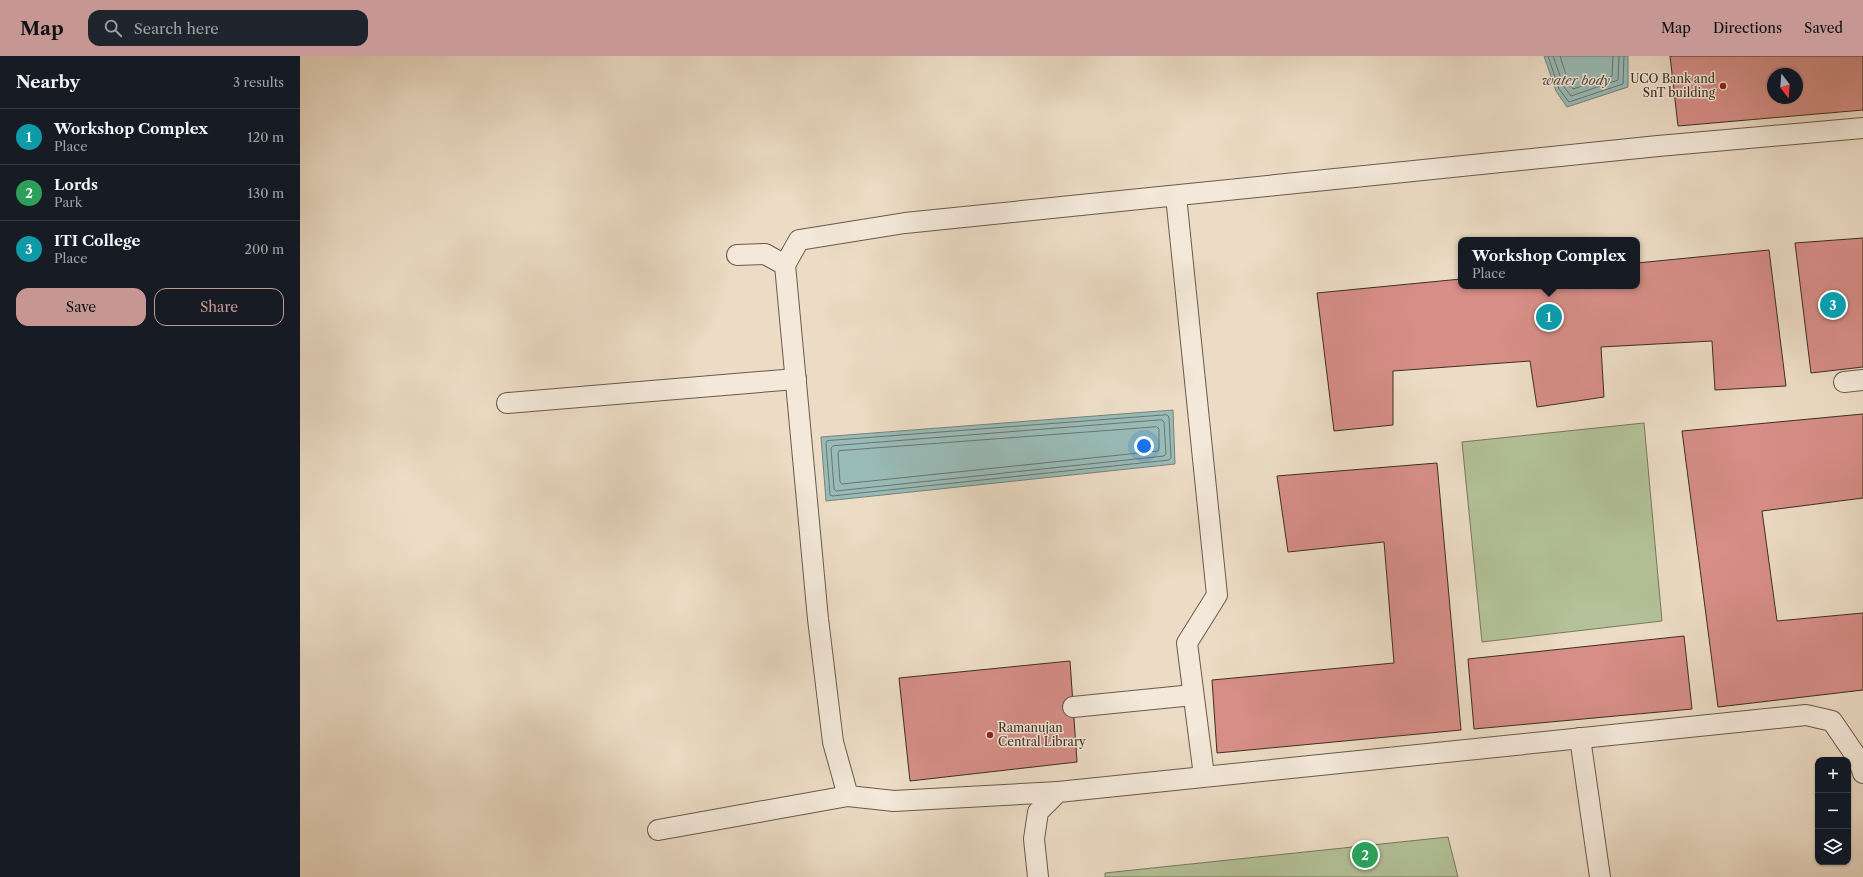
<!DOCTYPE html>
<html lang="en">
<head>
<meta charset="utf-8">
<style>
  :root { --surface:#171b24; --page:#20242c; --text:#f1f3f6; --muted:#9ea1a6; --line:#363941; --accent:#c59692 }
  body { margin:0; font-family:"Libre Caslon Text",serif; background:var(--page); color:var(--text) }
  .controls { position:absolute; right:12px; bottom:12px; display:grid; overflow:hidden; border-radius:8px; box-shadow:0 1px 3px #0004 }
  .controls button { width:36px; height:36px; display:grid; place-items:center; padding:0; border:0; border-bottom:1px solid var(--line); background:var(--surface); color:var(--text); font:20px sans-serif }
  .compass { position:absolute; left:1467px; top:12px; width:36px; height:36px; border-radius:50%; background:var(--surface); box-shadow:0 1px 3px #0004; rotate:164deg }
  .you { position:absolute; left:844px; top:390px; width:14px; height:14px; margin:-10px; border:3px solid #fff; border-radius:50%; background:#1a73e8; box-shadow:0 0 0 6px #1a73e833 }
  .badge { display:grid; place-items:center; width:26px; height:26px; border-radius:50%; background:var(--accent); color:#fff; font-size:13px; font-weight:700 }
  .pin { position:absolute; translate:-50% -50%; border:2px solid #fff; box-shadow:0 1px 4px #0006 }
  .popup { position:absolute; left:1158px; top:181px; width:182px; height:52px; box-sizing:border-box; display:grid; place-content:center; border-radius:8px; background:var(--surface); filter:drop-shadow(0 1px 3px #0005); font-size:13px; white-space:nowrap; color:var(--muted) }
  .popup b { font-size:15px; color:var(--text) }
  .popup::after { content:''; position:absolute; left:50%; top:100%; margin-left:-8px; border:8px solid transparent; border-top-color:var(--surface) }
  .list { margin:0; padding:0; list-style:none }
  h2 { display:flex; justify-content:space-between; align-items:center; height:52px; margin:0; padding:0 16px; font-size:17px }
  h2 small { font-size:13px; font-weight:400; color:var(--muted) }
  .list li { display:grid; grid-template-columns:26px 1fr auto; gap:12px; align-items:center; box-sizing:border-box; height:56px; padding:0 16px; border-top:1px solid var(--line) }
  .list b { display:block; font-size:15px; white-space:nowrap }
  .list p { margin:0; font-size:13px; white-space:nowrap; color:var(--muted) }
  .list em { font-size:13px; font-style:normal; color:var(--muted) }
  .actions { display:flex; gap:8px; padding:12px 16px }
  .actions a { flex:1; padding:9px 0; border:1px solid var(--accent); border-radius:12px; text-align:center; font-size:14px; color:var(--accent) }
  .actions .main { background:var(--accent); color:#111 }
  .icon { flex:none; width:22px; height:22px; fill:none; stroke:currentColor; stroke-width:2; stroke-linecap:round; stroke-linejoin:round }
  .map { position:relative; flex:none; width:1563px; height:821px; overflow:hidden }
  header { display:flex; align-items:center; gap:24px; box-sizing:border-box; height:56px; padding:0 20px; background:var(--accent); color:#111 }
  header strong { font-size:19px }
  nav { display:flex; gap:22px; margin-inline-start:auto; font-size:14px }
  .search { width:280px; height:36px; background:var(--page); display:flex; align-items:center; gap:10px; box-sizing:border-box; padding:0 14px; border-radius:12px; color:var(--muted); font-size:15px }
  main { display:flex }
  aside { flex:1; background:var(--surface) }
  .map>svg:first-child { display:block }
  .green { fill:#b3c298; stroke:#78785e }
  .water { fill:#99bbb7; stroke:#75827c }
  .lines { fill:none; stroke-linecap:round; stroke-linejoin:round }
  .shore { stroke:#6c746e; stroke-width:1 }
  .building { fill:#d68e87; stroke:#3e2d24; fill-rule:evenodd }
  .minor-casing { stroke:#6a594c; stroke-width:22 }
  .minor { stroke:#f3e8d9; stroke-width:20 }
  .poi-dot { fill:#8f2418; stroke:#f3e8d9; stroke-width:1.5 }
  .labels { text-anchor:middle; stroke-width:3; stroke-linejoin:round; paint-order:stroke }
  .poi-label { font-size:12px; fill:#3e2d24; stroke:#f3e8d9; text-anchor:end }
  .water-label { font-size:13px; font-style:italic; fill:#555049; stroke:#f3e8d9 }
</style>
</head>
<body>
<header>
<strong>Map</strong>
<div class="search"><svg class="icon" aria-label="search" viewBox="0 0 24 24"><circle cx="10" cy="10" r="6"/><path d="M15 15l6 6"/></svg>Search here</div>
<nav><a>Map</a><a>Directions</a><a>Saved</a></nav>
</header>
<main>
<aside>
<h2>Nearby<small>3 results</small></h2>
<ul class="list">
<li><span class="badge" style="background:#0f9aa8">1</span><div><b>Workshop Complex</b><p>Place</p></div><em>120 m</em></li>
<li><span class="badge" style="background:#2e9e5b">2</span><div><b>Lords</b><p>Park</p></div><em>130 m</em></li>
<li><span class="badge" style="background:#0f9aa8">3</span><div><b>ITI College</b><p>Place</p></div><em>200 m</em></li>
</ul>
<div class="actions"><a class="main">Save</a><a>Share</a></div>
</aside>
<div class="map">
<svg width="1563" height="821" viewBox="0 0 1563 821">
  <rect width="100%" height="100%" fill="#ecdcc5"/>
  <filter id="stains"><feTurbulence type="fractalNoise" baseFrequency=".005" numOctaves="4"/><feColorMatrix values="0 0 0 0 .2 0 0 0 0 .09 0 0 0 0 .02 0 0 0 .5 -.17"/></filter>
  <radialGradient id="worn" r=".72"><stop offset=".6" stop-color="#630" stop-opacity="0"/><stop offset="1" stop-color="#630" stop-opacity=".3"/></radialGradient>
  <g class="green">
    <polygon points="1344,367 1362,565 1182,586 1162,386"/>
    <polygon points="1148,781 1158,821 805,821 805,817"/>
  </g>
  <g class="water">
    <polygon points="1244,0 1328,0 1328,31 1267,51 1256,35"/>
    <polygon points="873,354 875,408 526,445 521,381"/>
  </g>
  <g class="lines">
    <g class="shore">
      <polyline points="1248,0 1259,33 1269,46 1323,28 1324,0"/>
      <polyline points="1253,0 1264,31 1271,40 1318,24 1319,0"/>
      <polyline points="1260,0 1269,28 1273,33 1312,20 1313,0"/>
      <polygon points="867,359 869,361 871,402 869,404 532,440 530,439 526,387 527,385"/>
      <polygon points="862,364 864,366 866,398 864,400 536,435 534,433 531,392 533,390"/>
      <polygon points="857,371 859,373 859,392 858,395 542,428 540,426 538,397 539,395"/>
    </g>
  </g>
  <g class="building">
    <path d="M1370,0H1563V54L1378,70ZM1473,18H1497V42H1473Z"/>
    <polygon points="1563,182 1563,311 1511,317 1495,187"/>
    <polygon points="1469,194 1486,330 1415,334 1412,285 1301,291 1304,341 1237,351 1230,305 1093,315 1093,369 1034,375 1017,237 1161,223 1161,230 1337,230 1337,207"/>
    <polygon points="1563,358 1563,442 1462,455 1477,565 1563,557 1563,634 1418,651 1382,375"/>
    <polygon points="1137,407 1161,674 917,697 912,624 1094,607 1084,486 988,496 977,420"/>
    <polygon points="1384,580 1392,653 1174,673 1168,603"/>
    <polygon points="770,605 777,706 610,725 599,622"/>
  </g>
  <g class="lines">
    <defs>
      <g id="minor">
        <polyline points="876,140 917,539 887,587 904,720"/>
        <polyline points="437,199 465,198 485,209 518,563 533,686 548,740 594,745 758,736"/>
        <polyline points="485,209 499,184 605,167 1358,90 1563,72"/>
        <polyline points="1544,326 1563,324"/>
        <polyline points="207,347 496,323"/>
        <polyline points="773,651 893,639"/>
        <polyline points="1280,682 1300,821"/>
        <polyline points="358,774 548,740"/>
        <polyline points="738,821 734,783 738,756 758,736 1506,659 1532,665 1558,703 1563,717"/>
      </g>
    </defs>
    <use href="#minor" class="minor-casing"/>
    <use href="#minor" class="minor"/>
  </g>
  <g class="poi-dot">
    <circle cx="1423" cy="30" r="4"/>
    <circle cx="690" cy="679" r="4"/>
  </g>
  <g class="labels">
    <g class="poi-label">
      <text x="1415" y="27">UCO Bank and<tspan x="1415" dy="14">SnT building</tspan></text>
      <text x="698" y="676" text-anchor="start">Ramanujan<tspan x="698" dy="14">Central Library</tspan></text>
    </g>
    <g class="water-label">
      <text x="1276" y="29">water body</text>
    </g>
  </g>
  <rect width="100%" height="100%" filter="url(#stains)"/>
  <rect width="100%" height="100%" fill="url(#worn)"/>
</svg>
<div class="controls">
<button>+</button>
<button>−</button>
<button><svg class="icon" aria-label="layers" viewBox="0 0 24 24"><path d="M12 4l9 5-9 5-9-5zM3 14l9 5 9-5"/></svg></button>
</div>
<svg class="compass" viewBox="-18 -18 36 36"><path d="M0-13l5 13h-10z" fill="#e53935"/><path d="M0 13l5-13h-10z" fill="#9ea1a6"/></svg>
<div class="you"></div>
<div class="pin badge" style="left:1249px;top:261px;background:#0f9aa8">1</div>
<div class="popup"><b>Workshop Complex</b>Place</div>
<div class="pin badge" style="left:1065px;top:799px;background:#2e9e5b">2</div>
<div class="pin badge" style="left:1533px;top:249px;background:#0f9aa8">3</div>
</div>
</main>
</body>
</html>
